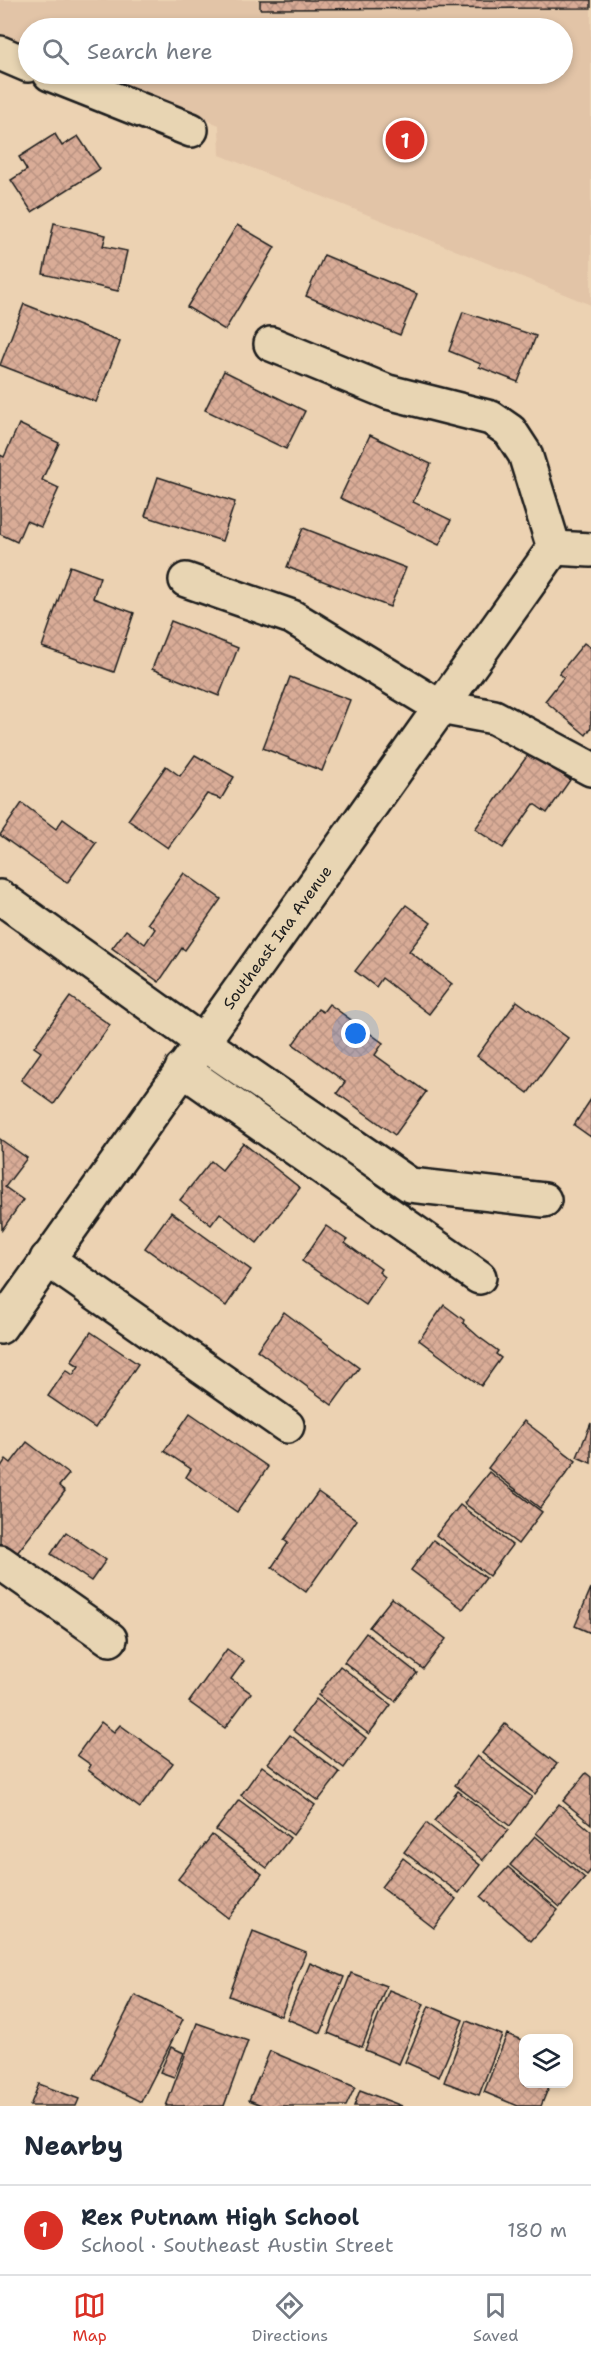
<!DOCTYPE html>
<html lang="en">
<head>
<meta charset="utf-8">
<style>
  :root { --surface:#fff; --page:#f6f6f7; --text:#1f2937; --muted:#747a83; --line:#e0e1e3; --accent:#d93025 }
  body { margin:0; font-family:"Shantell Sans",sans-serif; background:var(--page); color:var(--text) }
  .controls { position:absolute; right:18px; bottom:18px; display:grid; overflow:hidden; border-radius:12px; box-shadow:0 3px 9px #0003 }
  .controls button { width:54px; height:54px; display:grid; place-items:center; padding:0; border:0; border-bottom:2px solid var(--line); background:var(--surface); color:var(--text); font:30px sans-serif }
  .you { position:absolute; left:356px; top:1034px; width:21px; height:21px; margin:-15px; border:4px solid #fff; border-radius:50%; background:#1a73e8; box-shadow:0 0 0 9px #1a73e833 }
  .badge { display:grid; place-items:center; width:39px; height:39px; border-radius:50%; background:var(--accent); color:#fff; font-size:20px; font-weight:700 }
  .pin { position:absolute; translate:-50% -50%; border:3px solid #fff; box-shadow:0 2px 6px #0006 }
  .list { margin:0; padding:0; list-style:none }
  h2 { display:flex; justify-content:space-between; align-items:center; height:78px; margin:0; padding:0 24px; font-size:26px }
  h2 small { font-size:20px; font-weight:400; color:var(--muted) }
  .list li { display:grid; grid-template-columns:39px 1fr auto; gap:18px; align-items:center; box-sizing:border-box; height:90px; padding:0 24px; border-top:2px solid var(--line) }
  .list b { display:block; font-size:22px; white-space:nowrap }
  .list p { margin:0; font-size:20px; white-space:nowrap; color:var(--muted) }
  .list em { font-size:20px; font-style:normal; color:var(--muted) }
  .icon { flex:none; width:33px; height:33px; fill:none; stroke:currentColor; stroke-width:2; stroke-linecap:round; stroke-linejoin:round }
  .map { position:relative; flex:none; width:591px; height:2106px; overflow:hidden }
  .search { position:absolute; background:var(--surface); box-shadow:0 3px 9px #0003; left:18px; right:18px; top:18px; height:66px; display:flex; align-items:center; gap:15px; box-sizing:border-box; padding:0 21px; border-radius:33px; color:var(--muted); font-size:22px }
  .sheet { height:168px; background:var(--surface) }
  nav { display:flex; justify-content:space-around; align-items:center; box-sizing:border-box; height:84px; border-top:2px solid var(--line); background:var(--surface); font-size:16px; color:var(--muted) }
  nav a { display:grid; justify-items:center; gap:3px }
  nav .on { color:var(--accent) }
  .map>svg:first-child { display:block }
  .built { fill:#e2c4a7 }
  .building { fill:url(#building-cross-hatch); stroke:#1c1c1c; stroke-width:1.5 }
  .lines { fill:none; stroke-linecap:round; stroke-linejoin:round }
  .minor-casing { stroke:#1c1c1c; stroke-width:38 }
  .minor { stroke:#e8d5b3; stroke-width:33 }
  .labels { text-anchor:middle; stroke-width:4.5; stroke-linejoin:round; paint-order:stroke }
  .street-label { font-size:16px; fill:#1c1c1c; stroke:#e8d5b3 }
</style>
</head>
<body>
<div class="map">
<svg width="591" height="2106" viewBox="0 0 591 2106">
  <defs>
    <pattern id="building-cross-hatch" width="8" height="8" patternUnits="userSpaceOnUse" patternTransform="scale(1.5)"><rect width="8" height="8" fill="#d9ac97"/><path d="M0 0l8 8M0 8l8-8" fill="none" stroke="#ba9382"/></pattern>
  </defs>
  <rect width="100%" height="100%" fill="#ecd2b2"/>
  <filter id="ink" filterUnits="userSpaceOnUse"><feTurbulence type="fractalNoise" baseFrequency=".0167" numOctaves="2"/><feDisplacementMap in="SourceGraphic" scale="12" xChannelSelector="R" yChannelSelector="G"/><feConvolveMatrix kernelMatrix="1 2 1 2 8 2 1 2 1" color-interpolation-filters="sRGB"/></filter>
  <g filter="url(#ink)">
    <polygon class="built" points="0,0 591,0 591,305 220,155 219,125 95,74 562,74 562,28 28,28 28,46 0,34"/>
    <g class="building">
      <polygon points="260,0 591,0 591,8 260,9"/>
      <polygon points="55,134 62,146 78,136 100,169 32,212 11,180 27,170 19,157"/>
      <polygon points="54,223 106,235 103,246 127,251 118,291 43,274"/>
      <polygon points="237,225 275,247 225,330 187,307"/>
      <polygon points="324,255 417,294 400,335 306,296"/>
      <polygon points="24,304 120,342 96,402 0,365"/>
      <polygon points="463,312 536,336 518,382 479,367 481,364 449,351"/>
      <polygon points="224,371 305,411 286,449 205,410"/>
      <polygon points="19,424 59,443 42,480 59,488 41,527 26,521 17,542 0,534 0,455 4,457"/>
      <polygon points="370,435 431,464 413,502 451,520 439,545 340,498"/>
      <polygon points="158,477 235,502 222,541 145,516"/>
      <polygon points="303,528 406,568 390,607 287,567"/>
      <polygon points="70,566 100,577 93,598 134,613 114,672 42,647"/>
      <polygon points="171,621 238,648 219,696 152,669"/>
      <polygon points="584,643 591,648 591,728 586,735 545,701 564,677 559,674"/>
      <polygon points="290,677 350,700 322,771 263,748"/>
      <polygon points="530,752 570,780 547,813 534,804 503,848 475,829"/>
      <polygon points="195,755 234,777 221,799 207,794 168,848 128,820 166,766 180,776"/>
      <polygon points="22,803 56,829 63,819 96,843 67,883 0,835"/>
      <polygon points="184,873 221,899 185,950 182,948 159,982 112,948 126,930 145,944 155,929 148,923"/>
      <polygon points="406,905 431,923 409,951 452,984 429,1014 382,978 376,987 355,971"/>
      <polygon points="70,997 110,1025 54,1104 21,1080 41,1052 34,1047"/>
      <polygon points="517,1001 568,1038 528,1093 477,1056"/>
      <polygon points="329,1004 383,1043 375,1055 426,1092 395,1135 337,1093 345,1082 293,1044 318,1009 323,1012"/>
      <polygon points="591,1099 591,1137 574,1125"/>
      <polygon points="0,1139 27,1158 5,1187 23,1200 2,1230"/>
      <polygon points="243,1143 300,1188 257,1243 220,1213 211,1225 180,1200 211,1161 222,1170"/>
      <polygon points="171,1212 251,1270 226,1306 145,1248"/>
      <polygon points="326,1226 347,1240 345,1243 381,1269 379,1272 385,1277 366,1305 302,1261"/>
      <polygon points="444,1305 464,1320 463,1323 479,1337 498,1351 496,1354 501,1358 481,1386 419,1340"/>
      <polygon points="284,1312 359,1368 332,1405 257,1350"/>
      <polygon points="91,1332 138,1364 95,1428 48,1396 66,1370 73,1375 79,1366 71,1361"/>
      <polygon points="190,1413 268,1467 237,1512 186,1477 191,1469 164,1451"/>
      <polygon points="524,1421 576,1461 540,1508 488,1468"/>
      <polygon points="591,1423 591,1463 577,1457"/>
      <polygon points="27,1442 69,1474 59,1486 65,1491 14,1557 0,1546 0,1468 6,1459 11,1463"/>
      <polygon points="489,1472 542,1512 518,1544 464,1503"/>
      <polygon points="318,1492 357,1520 306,1592 272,1567 288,1543 284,1540"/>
      <polygon points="460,1505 512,1545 489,1576 436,1535"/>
      <polygon points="66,1532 106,1560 91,1581 51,1554"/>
      <polygon points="433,1540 486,1578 463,1609 411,1570"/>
      <polygon points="591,1588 591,1633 575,1626"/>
      <polygon points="392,1598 446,1639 423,1669 369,1627"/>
      <polygon points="366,1633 417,1673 395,1701 344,1662"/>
      <polygon points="227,1649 244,1661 231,1679 251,1693 225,1728 189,1702"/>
      <polygon points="340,1666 391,1705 369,1734 318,1695"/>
      <polygon points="316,1699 366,1738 344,1768 293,1730"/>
      <polygon points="101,1722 114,1732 120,1725 173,1763 140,1808 88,1770 91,1765 77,1755"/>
      <polygon points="505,1724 557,1764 535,1794 482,1753"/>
      <polygon points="290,1735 340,1773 318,1801 268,1763"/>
      <polygon points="477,1756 532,1797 510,1826 455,1785"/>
      <polygon points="262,1766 315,1805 293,1835 241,1795"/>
      <polygon points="586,1773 591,1777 591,1824 563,1801"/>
      <polygon points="458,1791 508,1830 483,1860 434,1821"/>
      <polygon points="239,1800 290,1838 267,1868 216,1830"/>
      <polygon points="559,1804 591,1831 591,1870 587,1875 536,1833"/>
      <polygon points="426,1823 480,1865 459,1893 404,1852"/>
      <polygon points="212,1835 262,1874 228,1918 178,1879"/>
      <polygon points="535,1836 585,1878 560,1907 510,1865"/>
      <polygon points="403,1858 456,1899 434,1928 381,1887"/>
      <polygon points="508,1867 558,1910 531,1941 481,1897"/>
      <polygon points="253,1931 306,1952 281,2016 229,1996"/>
      <polygon points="310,1963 344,1977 321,2033 287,2019"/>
      <polygon points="351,1973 386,1986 362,2047 328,2033"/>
      <polygon points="389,1990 424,2004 399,2064 365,2050"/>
      <polygon points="135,1995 183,2019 141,2102 93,2078"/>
      <polygon points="429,2006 463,2020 439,2077 405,2062"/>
      <polygon points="467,2021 502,2035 479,2095 444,2082"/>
      <polygon points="197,2023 248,2041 224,2106 166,2106"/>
      <polygon points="507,2034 524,2041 524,2084 550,2084 541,2106 518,2106 484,2092"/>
      <polygon points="171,2047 184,2053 174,2077 160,2072"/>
      <polygon points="270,2051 355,2087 346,2106 264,2106 249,2100"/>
      <polygon points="39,2084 79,2099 76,2106 30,2106"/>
      <polygon points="360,2090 402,2106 354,2106"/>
    </g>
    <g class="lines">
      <defs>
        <g id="minor">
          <polyline points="0,53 28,65"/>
          <polyline points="50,74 191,130"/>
          <polyline points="271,344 388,392 491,418 510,431 525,454 554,548"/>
          <polyline points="554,548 591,550"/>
          <polyline points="186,580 292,617 440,707 494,717 591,769"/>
          <polyline points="0,897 202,1042 410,1185 544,1200"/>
          <polyline points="182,1069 479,1277"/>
          <polyline points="47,1259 287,1426"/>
          <polyline points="0,1327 554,548"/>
          <polyline points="0,1562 110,1639"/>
        </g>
      </defs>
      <use href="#minor" class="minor-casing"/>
      <use href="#minor" class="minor"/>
    </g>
  </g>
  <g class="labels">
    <g class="street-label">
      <text transform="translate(277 937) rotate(-54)" y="6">Southeast Ina Avenue</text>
    </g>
  </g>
</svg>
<div class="controls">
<button><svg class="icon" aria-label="layers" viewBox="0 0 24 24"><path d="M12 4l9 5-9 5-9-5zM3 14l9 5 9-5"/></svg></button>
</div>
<div class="you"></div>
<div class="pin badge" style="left:405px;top:140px">1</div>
<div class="search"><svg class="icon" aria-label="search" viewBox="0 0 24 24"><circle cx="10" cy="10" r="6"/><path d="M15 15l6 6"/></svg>Search here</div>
</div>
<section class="sheet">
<h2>Nearby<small></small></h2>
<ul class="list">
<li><span class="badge">1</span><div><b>Rex Putnam High School</b><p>School · Southeast Austin Street</p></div><em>180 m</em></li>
</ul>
</section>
<nav>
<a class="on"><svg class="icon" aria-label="map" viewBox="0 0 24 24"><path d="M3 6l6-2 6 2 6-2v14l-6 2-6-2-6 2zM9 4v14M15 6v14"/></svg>Map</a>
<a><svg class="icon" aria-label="directions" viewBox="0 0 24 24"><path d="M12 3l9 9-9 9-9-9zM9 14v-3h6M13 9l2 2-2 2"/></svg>Directions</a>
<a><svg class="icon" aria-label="saved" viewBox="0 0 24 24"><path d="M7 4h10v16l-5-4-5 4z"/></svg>Saved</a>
</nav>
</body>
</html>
